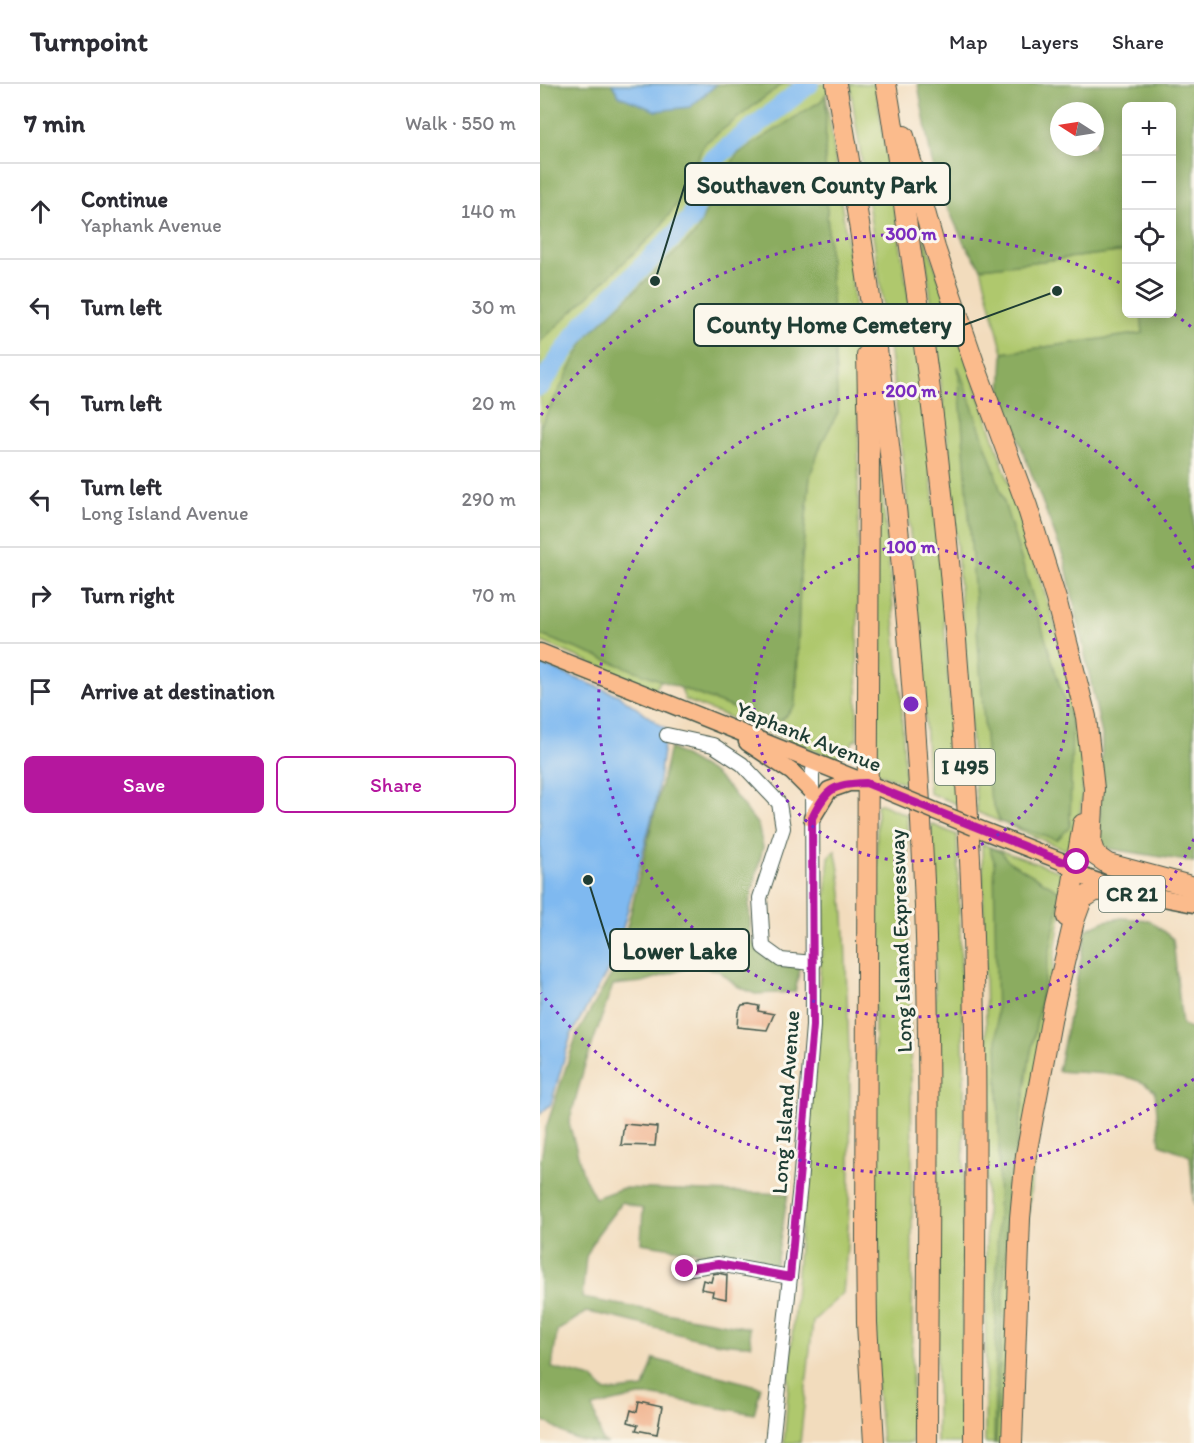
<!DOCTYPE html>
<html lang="en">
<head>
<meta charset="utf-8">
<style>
  :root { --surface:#fff; --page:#f2f2f3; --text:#2b2b33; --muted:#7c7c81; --line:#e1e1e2; --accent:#b5179e }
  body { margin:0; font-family:Itim,sans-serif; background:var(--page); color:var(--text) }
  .controls { position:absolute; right:18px; top:18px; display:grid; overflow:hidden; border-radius:9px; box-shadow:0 3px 15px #0003 }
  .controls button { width:54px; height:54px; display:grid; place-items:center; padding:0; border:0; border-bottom:2px solid var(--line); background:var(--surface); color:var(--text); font:30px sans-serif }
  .compass { position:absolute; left:510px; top:18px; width:54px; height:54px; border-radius:50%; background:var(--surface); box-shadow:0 3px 15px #0003; rotate:282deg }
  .stop { position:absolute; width:18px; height:18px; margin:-14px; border:4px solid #b5179e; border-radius:50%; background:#fff }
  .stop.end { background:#b5179e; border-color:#fff; box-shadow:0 2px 6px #0008 }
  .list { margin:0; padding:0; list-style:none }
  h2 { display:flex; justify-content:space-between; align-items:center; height:78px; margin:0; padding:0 24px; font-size:26px }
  h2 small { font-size:20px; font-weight:400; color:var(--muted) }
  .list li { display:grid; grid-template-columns:39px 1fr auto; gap:18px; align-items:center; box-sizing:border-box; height:96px; padding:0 24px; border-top:2px solid var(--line) }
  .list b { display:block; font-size:22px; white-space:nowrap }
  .list p { margin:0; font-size:20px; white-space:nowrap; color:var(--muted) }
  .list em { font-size:20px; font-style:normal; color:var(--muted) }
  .actions { display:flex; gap:12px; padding:18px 24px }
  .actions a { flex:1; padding:14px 0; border:2px solid var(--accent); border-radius:9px; text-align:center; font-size:21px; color:var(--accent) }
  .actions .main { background:var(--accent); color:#fff }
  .icon { flex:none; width:33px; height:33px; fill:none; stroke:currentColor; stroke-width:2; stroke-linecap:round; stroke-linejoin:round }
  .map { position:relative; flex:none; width:654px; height:1359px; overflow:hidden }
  header { display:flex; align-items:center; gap:36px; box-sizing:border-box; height:84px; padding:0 30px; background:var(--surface); border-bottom:2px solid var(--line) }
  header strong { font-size:28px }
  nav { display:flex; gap:33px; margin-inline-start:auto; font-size:21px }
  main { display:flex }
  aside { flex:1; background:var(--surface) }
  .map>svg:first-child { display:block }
  .green { fill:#afc86d; stroke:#678250; stroke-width:1.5 }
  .forest { fill:#8bac60; stroke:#55744a; stroke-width:1.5; fill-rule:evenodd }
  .water { fill:#7fb9f0; stroke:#4f7b92; stroke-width:1.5 }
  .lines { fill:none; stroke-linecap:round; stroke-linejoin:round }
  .river { stroke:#7fb9f0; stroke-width:20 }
  .building { fill:#f1b38e }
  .minor-casing { stroke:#3f5549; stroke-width:16 }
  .major-casing { stroke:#3f5549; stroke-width:19 }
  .highway-casing { stroke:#3f5549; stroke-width:22 }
  .minor { stroke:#fff; stroke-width:14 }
  .major { stroke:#fbbb8c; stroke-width:16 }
  .highway { stroke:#fbbb8c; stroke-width:20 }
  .major-bridge-casing { stroke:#3f5549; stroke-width:19; stroke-linecap:butt }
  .major-bridge { stroke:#fbbb8c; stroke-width:16 }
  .route { stroke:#b5179e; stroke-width:8 }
  .ring { fill:none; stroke:#7b2cbf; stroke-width:3; stroke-dasharray:3 6 }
  .labels { text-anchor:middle; stroke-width:6; stroke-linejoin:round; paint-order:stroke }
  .shield { fill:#fbf7ec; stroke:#61756b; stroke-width:1.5 }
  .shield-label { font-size:21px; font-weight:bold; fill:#1f3d34 }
  .street-label { font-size:22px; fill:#1f3d34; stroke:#fbf7ec }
  .centre { fill:#7b2cbf; stroke:#fbf7ec; stroke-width:3 }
  .ring-label { font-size:18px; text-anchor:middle; font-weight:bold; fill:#7b2cbf; stroke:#fbf7ec; stroke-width:6; stroke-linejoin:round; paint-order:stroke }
  .leader { fill:none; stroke:#1f3d34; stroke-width:2 }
  .callout-dot { fill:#1f3d34; stroke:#fbf7ec; stroke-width:2 }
  .callout { fill:#fbf7ec; stroke:#1f3d34; stroke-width:2 }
  .callout-label { font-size:24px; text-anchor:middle; font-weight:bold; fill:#1f3d34 }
</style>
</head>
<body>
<header>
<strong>Turnpoint</strong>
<nav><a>Map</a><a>Layers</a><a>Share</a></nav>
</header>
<main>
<aside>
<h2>7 min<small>Walk · 550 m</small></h2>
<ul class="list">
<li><svg class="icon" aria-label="ahead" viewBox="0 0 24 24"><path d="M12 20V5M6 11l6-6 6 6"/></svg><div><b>Continue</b><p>Yaphank Avenue</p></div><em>140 m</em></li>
<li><svg class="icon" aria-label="left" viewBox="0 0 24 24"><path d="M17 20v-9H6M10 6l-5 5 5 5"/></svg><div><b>Turn left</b></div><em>30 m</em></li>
<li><svg class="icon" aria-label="left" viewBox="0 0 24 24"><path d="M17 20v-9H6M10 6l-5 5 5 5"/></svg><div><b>Turn left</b></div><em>20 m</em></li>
<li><svg class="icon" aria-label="left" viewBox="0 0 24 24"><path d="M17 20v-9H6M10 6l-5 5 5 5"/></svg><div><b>Turn left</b><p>Long Island Avenue</p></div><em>290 m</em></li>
<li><svg class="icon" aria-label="right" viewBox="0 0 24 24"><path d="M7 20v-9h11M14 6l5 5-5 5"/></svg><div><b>Turn right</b></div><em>70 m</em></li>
<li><svg class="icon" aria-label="arrive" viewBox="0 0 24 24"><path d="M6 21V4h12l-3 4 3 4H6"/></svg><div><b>Arrive at destination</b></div></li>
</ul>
<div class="actions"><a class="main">Save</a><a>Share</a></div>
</aside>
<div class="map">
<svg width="654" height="1359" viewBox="0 0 654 1359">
  <rect width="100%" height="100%" fill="#fbf7ec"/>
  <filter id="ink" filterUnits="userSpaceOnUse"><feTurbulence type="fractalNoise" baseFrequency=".0167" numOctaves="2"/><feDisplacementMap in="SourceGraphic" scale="12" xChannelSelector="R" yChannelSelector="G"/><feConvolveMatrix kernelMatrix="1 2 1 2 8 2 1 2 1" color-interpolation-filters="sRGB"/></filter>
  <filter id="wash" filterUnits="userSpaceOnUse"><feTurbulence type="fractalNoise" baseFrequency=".008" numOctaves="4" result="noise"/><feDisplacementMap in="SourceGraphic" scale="24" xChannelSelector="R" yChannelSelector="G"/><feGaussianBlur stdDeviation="1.35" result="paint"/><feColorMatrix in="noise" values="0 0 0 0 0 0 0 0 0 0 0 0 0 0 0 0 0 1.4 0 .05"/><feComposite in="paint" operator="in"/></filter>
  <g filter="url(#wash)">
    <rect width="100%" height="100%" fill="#f2dcbd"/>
    <g class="green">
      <polygon points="0,0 224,0 225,13 242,0 301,0 286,10 311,187 319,274 317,656 314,656 307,669 298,671 297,675 145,616 141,604 228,637 257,604 260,494 270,392 282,358 298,328 285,92 286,12 281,17 237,393 115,606 0,557"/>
      <path d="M310,0H335L376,260L399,465L417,720L389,709C382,559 368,409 349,261C337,174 323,87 310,0Z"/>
      <path d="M383,148C421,257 459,366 494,476C515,542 542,615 543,685C543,713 541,745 526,766L437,728L410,376Z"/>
      <polygon points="586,167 586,230 601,230 604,249 463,269 441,184"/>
      <polygon points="334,384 340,385 361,609 365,699 338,689 334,684"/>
      <polygon points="341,720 367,731 372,1072 372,1359 342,1359 332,1245 337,721"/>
      <polygon points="391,740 417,751 424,989 422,1359 397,1359 395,865"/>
      <polygon points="442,760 521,788 525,799 509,908 467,1359 445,1359 447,977"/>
      <path d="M295,766C306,813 305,862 307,911C311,1010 313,1111 303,1209L273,1237L260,1359H244L289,773Z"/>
    </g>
    <g class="forest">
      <polygon points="0,0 72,0 79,12 150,23 177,0 242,0 164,60 139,117 118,146 0,258"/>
      <path d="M378,0H654V778L559,763L562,651L525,477L461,310L463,269L603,249L601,230H632V22H586V167L441,184L424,159L395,96ZM519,27H555V63H519Z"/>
      <polygon points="286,10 285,92 298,328 282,358 270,392 260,494 255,621 242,636 228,637 0,551 0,343 47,252 156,149 172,114 197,70 281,17"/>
      <polygon points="418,282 453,382 532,642 530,743 517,756 460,738 449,708"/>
      <path d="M130,664L173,689L189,704L218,741L223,763L209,820L211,856L228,875L260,884L255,908L215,910L197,902L178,886L154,882L103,898L73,901L44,984L29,1039L44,1093L55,1114L83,1104L248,1110L236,1180L101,1159L103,1125L82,1118L57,1151L46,1173L42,1214L209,1244L211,1261C154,1261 102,1236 46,1228L17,1247L12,1284L52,1294L66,1308L104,1304L114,1275L221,1303L214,1330L115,1312H99L53,1323L62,1357L67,1359C34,1359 27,1352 0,1334V1082L6,1044L37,950L79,877Z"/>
      <polygon points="449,763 461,768 468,777 521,808 489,979 469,1110 456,1359 454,1359 459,1058 454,777"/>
      <path d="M581,834L609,836L633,855L642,941L654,947V1122L650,1072L620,1060L615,1007C593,986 547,990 518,987L547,845L565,837Z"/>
    </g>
    <g class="water">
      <polygon points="72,0 177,0 150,23 116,27 79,12"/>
      <polygon points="0,580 78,611 126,645 116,718 75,874 31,951 11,1020 0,1030"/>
    </g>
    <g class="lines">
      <polyline class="river" points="0,302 43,241 151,135 171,77 269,0"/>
    </g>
    <g id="blocks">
      <g class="building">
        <polygon points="209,920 219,922 218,927 234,930 227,946 197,943 198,928 202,921"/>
        <polygon points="84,1040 117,1043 115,1062 81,1061"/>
        <polygon points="178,1189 187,1191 186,1215 172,1212 173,1207 161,1205 163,1196 171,1198 173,1190"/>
        <polygon points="99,1318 122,1323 117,1350 96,1346 98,1341 88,1338 91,1326 97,1328"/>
      </g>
    </g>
  </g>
  <g filter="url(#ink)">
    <use href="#blocks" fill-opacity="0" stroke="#3f5549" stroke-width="1.5"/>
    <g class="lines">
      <defs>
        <g id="minor">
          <polyline points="127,651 173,661 202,680 239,719 243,744 220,814 223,863 241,876 274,879"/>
          <polyline points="145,1185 178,1180 250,1193"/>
          <polyline points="232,1359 260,1101 273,942 272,690 275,679"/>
        </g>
        <g id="major">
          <polyline points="0,568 339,704"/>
          <polyline points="207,658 252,688 272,708"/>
          <polyline points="272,734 289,706 309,699 323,699"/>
          <polyline points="434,743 521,777 544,793 582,806 654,820"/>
        </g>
        <g id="highway">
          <path d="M296,0C343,264 372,529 384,797C392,984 387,1172 387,1359"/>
          <path d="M346,0C356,54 362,109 370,163C402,373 422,584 431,797C439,984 434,1172 434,1359"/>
          <polyline points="364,52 395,164 434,279 487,422 516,515 546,633 554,705 551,759 555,771 568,780 654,803"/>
          <polyline points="327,271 329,360 326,1155 327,1239 334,1359"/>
          <polyline points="527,833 543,740"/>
          <polyline points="472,1359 480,1134 486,1071 514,921 534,837 542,815 555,807 582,806"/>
        </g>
      </defs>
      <use href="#minor" class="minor-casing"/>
      <use href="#major" class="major-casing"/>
      <use href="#highway" class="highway-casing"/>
      <use href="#minor" class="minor"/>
      <use href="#major" class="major"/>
      <use href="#highway" class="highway"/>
      <defs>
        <polyline id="major-bridge" points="342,705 434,743"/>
      </defs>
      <use href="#major-bridge" class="major-bridge-casing"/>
      <use href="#major-bridge" class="major-bridge"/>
    </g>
  </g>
  <g class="lines" filter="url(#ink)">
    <path class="route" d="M145,1185L178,1180L250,1193L273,942L272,734C287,704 293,700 326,699L521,777L537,778"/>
  </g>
  <g class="ring">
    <circle cx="371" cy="620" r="157"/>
    <path d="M654 755A313 313 0 1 1 654 485"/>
    <path d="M654 995A470 470 0 0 1 1 909M1 331A470 470 0 0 1 584 201M634 230A470 470 0 0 1 654 245"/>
  </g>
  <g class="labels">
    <g class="shield">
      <rect x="395" y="665" width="60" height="36" rx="4.5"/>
      <rect x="559" y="792" width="66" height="36" rx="4.5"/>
    </g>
    <g class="shield-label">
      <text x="425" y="690">I 495</text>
      <text x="592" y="817">CR 21</text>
    </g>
    <g class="street-label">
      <text transform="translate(269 652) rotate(22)" y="8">Yaphank Avenue</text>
      <text transform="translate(360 857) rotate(-92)" y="8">Long Island Expressway</text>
      <text transform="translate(245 1018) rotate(-86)" y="8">Long Island Avenue</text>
    </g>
  </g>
  <circle cx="371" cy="620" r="9" class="centre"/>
  <g class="ring-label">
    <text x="371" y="156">300 m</text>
    <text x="371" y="313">200 m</text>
    <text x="371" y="469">100 m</text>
  </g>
  <path class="leader" d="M115 197L145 100M517 207L424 241M48 796L70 866"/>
  <g class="callout-dot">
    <circle cx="115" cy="197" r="6"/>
    <circle cx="517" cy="207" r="6"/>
    <circle cx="48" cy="796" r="6"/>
  </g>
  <g class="callout">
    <rect x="145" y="79" width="265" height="42" rx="6"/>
    <rect x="154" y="220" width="270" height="42" rx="6"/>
    <rect x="70" y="845" width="139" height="42" rx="6"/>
  </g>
  <g class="callout-label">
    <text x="277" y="109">Southaven County Park</text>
    <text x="289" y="249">County Home Cemetery</text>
    <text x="140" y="875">Lower Lake</text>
  </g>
</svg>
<div class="controls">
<button>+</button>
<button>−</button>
<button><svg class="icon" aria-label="locate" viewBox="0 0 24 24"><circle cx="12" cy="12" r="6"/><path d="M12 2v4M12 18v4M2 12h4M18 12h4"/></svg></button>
<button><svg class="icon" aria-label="layers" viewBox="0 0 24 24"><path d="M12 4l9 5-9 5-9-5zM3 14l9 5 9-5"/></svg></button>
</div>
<svg class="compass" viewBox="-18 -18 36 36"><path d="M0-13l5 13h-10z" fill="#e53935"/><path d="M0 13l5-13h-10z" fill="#7c7c81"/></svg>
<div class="stop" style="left:537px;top:778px"></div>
<div class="stop end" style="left:145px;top:1185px"></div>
</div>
</main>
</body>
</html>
